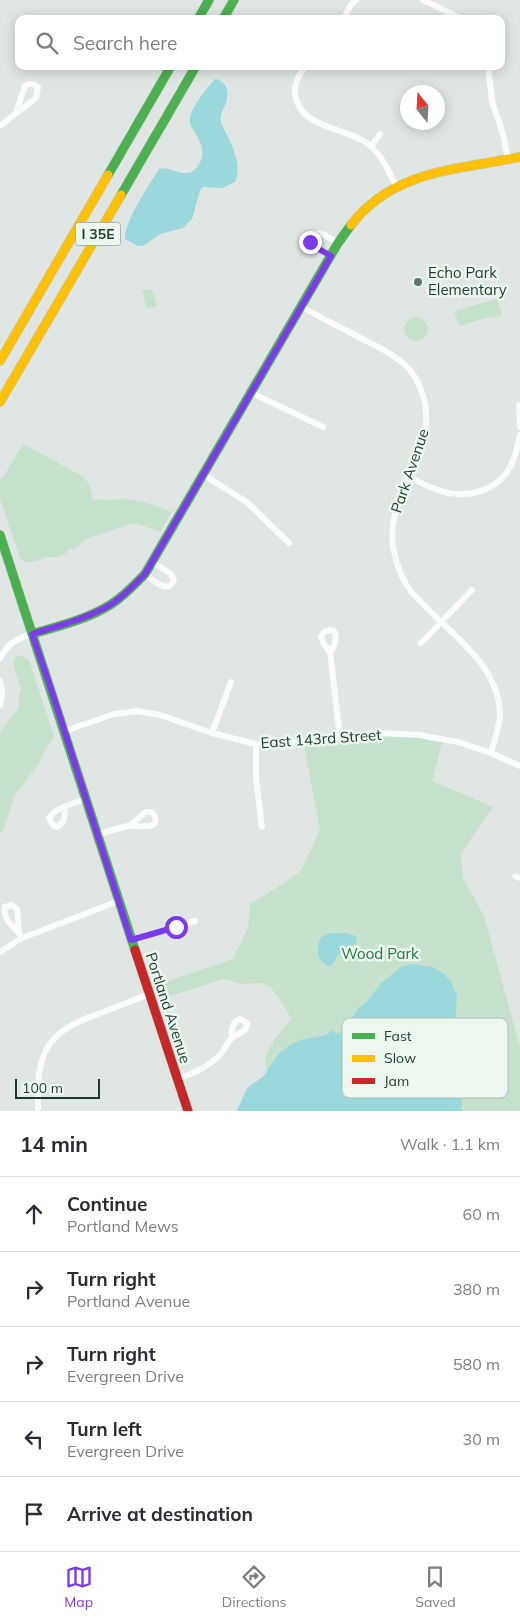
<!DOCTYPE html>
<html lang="en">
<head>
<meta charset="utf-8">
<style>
  :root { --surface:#fff; --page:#f2f2f3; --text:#2b2b33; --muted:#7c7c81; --line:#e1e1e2; --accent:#7c3aed }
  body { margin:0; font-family:Mulish,sans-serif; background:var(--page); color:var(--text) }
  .compass { position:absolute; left:400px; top:85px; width:45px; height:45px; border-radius:50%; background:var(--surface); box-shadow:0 2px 12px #0003; rotate:342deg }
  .scale { position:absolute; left:15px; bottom:12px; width:85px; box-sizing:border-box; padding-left:5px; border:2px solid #1c3b2f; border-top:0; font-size:14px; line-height:18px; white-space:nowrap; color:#1c3b2f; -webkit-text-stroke:4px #ecf7f0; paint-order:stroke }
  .stop { position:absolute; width:15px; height:15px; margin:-11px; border:4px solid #7c3aed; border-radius:50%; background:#fff }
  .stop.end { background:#7c3aed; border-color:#fff; box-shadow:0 1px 5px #0008 }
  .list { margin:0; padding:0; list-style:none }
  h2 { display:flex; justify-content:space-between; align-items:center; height:65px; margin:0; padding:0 20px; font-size:21px }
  h2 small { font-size:16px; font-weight:400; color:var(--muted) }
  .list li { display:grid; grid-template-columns:32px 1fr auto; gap:15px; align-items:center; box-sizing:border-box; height:75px; padding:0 20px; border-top:1px solid var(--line) }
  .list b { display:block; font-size:19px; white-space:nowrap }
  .list p { margin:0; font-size:16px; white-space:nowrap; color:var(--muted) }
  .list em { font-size:16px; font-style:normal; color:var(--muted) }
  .icon { flex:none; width:28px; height:28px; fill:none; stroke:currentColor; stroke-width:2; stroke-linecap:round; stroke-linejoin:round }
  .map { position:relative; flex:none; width:520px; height:1111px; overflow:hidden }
  .search { position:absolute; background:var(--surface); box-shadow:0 2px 12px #0003; left:15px; right:15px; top:15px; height:55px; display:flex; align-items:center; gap:12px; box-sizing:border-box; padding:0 18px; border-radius:10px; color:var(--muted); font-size:19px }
  .sheet { height:440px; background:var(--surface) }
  nav { display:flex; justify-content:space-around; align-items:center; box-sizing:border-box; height:70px; border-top:1px solid var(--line); background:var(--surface); font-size:14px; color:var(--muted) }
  nav a { display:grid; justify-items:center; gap:2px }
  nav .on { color:var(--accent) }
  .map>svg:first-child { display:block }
  .green { fill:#c6e2cc }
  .water { fill:#9ad8db }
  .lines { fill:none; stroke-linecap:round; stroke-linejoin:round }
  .fast-casing { stroke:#bbc6c1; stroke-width:10 }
  .slow-casing { stroke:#bbc6c1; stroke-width:10 }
  .jam-casing { stroke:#bbc6c1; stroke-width:10 }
  .street { stroke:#fafbfb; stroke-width:6 }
  .fast { stroke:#4caf50; stroke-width:9 }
  .slow { stroke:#ffc107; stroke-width:9 }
  .jam { stroke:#c62828; stroke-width:9 }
  .route { stroke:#7c3aed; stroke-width:6 }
  .poi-dot { fill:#61776e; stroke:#ecf7f0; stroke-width:2 }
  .labels { text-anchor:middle; stroke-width:5; stroke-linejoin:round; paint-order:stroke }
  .shield { fill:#ecf7f0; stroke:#5a7369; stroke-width:1 }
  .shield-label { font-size:14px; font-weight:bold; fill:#1c3b2f }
  .poi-label { font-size:15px; fill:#1c3b2f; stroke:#ecf7f0; text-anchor:start }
  .street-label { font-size:15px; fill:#1c3b2f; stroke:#ecf7f0 }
  .park-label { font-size:15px; fill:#22763a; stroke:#ecf7f0 }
  .key { fill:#ecf7f0; stroke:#aebfb6; stroke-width:1 }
  .key-label { font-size:14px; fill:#1c3b2f }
</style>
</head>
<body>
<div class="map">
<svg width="520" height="1111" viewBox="0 0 520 1111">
  <rect width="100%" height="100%" fill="#e0e6e3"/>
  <g class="green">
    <polygon points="152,289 157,306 147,309 142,291"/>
    <polygon points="497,299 502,315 494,318 493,316 459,326 454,311"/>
    <circle cx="416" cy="329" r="12"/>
    <path d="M23,444L82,476L89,484L93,499C98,501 117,499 125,499C141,500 156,506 172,512L160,532L138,524H130L86,539L73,550L69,548L65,554L57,557H44L37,561L24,562L20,558L0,499V478L2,479Z"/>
    <polygon points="20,655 29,660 54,736 45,751 39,763 14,797 5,826 0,834 0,732 19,707 19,696 21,689 14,667 14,659 17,656"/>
    <polygon points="379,733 443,739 432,781 493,807 461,854 463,878 484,916 520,1047 520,1111 237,1111 247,1088 263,1077 267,1071 265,1057 274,1040 291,1019 284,1006 270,986 262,983 243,984 223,979 152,1002 147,988 233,959 248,928 250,904 284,883 301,871 320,830 303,741"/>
  </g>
  <g class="water">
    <path d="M215,79C224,80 229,89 227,98C226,108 219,111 221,123C229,139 244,165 235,182L222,188L203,187L200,190L192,219L183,228L160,234L143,246H138L125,239C124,222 149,185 159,169C169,165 180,178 193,171C197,169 200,163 202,158C206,139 188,131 190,118C192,106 207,88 215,79Z"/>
    <path d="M331,933H346L356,936L357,942C352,946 345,948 340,953C335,957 336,962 330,966C316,962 316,948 321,937Z"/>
    <polygon points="410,964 433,967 444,974 451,982 457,996 453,1051 462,1089 462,1111 237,1111 247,1088 263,1077 279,1053 290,1045 301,1040 326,1035 331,1030 336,1034 346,1029 358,1008 366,1003 381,983 401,967"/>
  </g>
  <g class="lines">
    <defs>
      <g id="fast">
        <polyline points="198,19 209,0"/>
        <polyline points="223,19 234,0"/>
        <polyline points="108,175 171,66"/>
        <polyline points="121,195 196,66"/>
        <polyline points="0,535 135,950"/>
        <path d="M32,634C59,626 89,619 113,603C125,595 135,584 145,574L338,243L351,225"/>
      </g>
      <g id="slow">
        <path d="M351,225C393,170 457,170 520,157"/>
        <polyline points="0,361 108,175"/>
        <polyline points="0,402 121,195"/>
      </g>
      <polyline id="jam" points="135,950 188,1111"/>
    </defs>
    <use href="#fast" class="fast-casing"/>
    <use href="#slow" class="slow-casing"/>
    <use href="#jam" class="jam-casing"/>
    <g class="street">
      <polyline points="423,0 462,19"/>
      <polyline points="343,19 351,5 356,0"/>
      <path d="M306,66C299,74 294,84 295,94C300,131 349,126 372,147C383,158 389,172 396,186"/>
      <polyline points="488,66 492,101 503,134 508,160"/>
      <path d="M0,126L36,98L38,87C33,83 30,83 25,86L16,113"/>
      <polyline points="371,146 380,134"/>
      <path d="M331,256C323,251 308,247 310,236C320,229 329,238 338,243"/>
      <path d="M302,307C320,317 337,326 355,335C377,347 404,357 416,379C453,445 377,491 395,556C398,568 403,581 410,590C414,595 419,600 423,604C454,637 500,666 500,716C499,728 494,741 491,753"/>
      <polyline points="252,393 323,427"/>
      <polyline points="519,405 520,427"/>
      <polyline points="204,475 248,503 289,543"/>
      <path d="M409,477C419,482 430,488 441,491C464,499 493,492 507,472C515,461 517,448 520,435"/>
      <path d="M145,574C153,580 168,595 174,580L170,573L152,562"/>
      <polyline points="421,643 472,590"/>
      <path d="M330,652L324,644L321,637L324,632L330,630L334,631C338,639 335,645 330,652L340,737"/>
      <path d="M0,659C7,644 17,638 32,634"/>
      <polyline points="0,681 2,693 0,705"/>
      <polyline points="65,731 114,714 137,711 160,715 212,733 256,744 279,744 379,733 419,735 458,742 491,753 520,766"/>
      <polyline points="212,733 231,682"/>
      <polyline points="256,744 256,778 262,827"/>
      <path d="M65,807C64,815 66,823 57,827L53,825L49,818C55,808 75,803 85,799"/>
      <path d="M97,835C107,832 118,828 128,826C136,825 166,832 152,812H146L129,826"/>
      <polyline points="515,876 520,878"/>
      <path d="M19,932L17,909L12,905L5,907C2,921 16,927 22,938"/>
      <polyline points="131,940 195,921"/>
      <polyline points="0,952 22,938 119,901"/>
      <path d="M177,1079C195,1073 211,1066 223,1051C226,1047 228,1041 232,1038C238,1032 247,1033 247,1023L240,1019C232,1022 231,1029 232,1037"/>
      <path d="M38,1111C38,1097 37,1082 40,1068C47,1032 75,1022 106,1011C120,1005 135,1000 149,994"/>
    </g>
    <use href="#fast" class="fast"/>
    <use href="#slow" class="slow"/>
    <use href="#jam" class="jam"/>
  </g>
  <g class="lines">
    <path class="route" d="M176,927L131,940L50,686L32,634C58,626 86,619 110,605C123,597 134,585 145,574L331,256L312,245L310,242"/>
  </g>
  <circle class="poi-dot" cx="418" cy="282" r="5"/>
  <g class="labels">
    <rect class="shield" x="75.5" y="222.5" width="45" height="23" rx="4"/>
    <g class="shield-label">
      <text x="98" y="239">I 35E</text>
    </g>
    <g class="poi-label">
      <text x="428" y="278">Echo Park<tspan x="428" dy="17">Elementary</tspan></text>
    </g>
    <g class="street-label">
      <text transform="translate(410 471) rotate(-71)" y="5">Park Avenue</text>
      <text transform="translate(321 739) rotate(-4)" y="5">East 143rd Street</text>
      <text transform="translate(168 1008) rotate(72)" y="5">Portland Avenue</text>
    </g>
    <g class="park-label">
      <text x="380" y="959">Wood Park</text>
    </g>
  </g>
  <rect x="342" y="1018" width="166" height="80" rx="8" class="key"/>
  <rect x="352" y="1033" width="23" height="6" fill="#4caf50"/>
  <rect x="352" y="1055" width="23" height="7" fill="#ffc107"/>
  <rect x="352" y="1078" width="23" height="6" fill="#c62828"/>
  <g class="key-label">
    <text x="384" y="1041">Fast</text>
    <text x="384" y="1063">Slow</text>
    <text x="384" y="1086">Jam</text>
  </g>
</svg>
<svg class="compass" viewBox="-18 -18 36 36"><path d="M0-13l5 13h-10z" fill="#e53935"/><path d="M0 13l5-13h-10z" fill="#7c7c81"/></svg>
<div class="scale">100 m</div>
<div class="stop" style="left:176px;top:927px"></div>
<div class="stop end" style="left:310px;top:242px"></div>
<div class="search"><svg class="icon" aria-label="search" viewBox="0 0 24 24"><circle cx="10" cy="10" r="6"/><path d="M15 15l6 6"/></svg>Search here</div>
</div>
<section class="sheet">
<h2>14 min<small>Walk · 1.1 km</small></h2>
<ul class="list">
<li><svg class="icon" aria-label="ahead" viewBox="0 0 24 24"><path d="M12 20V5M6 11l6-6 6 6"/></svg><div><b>Continue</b><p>Portland Mews</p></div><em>60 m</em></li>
<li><svg class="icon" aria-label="right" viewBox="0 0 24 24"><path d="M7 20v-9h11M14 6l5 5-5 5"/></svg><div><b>Turn right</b><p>Portland Avenue</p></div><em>380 m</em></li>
<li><svg class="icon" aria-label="right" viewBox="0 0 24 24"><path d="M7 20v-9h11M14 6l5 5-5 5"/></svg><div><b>Turn right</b><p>Evergreen Drive</p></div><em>580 m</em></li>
<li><svg class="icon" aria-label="left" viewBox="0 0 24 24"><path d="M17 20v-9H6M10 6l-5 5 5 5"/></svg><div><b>Turn left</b><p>Evergreen Drive</p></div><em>30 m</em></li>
<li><svg class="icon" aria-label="arrive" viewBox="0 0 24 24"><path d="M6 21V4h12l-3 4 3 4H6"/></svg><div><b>Arrive at destination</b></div></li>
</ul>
</section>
<nav>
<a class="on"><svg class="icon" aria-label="map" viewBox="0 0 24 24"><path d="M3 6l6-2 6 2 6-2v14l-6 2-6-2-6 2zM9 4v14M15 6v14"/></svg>Map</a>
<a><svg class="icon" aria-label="directions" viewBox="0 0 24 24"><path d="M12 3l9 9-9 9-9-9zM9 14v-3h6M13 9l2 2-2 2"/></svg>Directions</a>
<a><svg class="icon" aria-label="saved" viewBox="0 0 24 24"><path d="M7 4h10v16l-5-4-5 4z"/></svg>Saved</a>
</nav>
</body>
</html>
